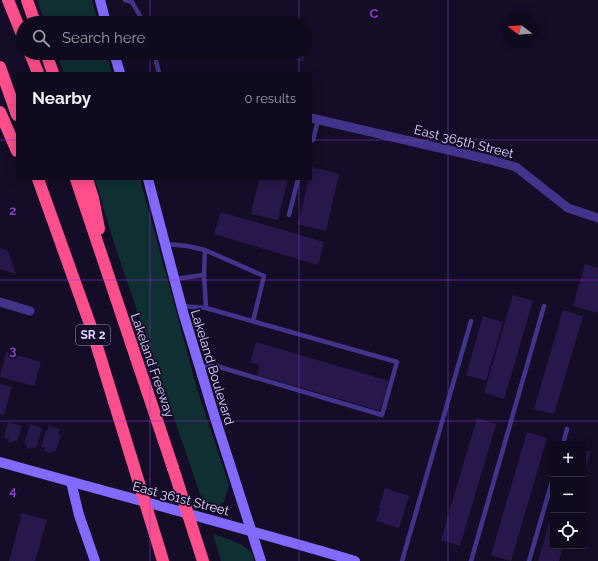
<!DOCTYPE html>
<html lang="en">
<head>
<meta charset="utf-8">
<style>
  :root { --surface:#100a1e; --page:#191327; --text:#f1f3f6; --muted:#9c9aa4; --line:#302b3c }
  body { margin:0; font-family:Raleway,sans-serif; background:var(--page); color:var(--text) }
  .controls { position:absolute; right:12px; bottom:12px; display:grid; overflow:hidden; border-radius:0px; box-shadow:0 2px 10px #0003 }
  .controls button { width:36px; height:36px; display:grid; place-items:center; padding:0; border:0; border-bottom:1px solid var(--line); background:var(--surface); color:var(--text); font:20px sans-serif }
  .compass { position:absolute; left:502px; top:12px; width:36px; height:36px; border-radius:50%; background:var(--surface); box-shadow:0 2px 10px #0003; rotate:286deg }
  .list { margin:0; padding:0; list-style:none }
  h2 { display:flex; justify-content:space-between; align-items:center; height:52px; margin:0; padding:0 16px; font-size:17px }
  h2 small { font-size:13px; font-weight:400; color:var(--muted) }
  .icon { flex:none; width:22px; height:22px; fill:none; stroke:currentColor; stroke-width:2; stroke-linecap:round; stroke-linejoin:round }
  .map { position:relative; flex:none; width:598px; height:561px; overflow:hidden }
  .search { position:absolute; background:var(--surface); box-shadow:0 2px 10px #0003; left:16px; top:16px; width:296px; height:44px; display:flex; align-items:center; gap:10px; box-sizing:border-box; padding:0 14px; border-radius:22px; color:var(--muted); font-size:15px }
  .panel { position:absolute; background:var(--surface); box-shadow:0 2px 10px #0003; left:16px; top:72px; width:296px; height:108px; border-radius:0px }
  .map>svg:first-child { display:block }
  .green { fill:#0f2f32 }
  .building { fill:#28174a }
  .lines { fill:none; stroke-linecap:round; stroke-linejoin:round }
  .lane { stroke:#42338b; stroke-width:4.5 }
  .street { stroke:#42338b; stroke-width:9 }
  .secondary { stroke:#826aff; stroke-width:10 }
  .highway { stroke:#ff4e8c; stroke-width:12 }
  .highway-bridge { stroke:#ff4e8c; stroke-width:12 }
  .grid { fill:none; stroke:#853dc5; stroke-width:1; stroke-opacity:0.55 }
  .labels { text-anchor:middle; stroke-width:3.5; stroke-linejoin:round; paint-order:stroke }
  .shield { fill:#150d28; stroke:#a298be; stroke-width:1 }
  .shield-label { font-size:12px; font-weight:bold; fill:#ded3ff }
  .street-label { font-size:13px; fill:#ded3ff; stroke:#150d28 }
  .grid-label { font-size:13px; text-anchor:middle; font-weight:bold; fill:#853dc5; stroke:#150d28; stroke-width:3.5; stroke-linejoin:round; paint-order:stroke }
</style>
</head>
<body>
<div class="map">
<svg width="598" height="561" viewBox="0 0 598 561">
  <rect width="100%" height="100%" fill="#150d28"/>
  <g class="green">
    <polygon points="37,0 92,0 98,23 45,23"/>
    <polygon points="56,53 106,53 112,73 64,73"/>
    <polygon points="95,179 140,179 198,392 229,485 224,502 220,505 209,508 200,494 115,246"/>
    <path d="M213,534C223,537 243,543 251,552C253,554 253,558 254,561H221Z"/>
  </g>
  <g class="building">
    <polygon points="297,53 305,53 303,61 295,60"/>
    <polygon points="312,167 339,174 326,231 298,224 309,179 311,179"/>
    <polygon points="259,179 288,179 278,220 251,214"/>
    <polygon points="221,212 324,242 318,265 214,234"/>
    <polygon points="0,248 8,251 16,274 0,269"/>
    <polygon points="585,264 598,268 598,313 573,306"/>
    <polygon points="513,295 533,301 504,399 484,393"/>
    <polygon points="563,310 583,316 554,414 534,409"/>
    <polygon points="483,316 503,322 486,381 466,375"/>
    <polygon points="256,342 389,381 380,411 257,375 260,365 250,362"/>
    <polygon points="6,352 41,362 34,386 0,377"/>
    <polygon points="0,384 12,387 4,415 0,414"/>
    <polygon points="477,418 496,424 460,546 441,540"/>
    <polygon points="8,422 22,426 17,441 13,440 12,443 8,442 9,439 4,438"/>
    <polygon points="30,424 42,428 36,448 33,447 32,449 26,448 27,445 24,444"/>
    <polygon points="49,426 60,429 58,434 61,435 55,452 52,451 51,453 44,451 45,448 41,447 46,430 48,430"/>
    <polygon points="527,432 547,438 511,561 491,555"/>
    <polygon points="583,450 591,452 583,479"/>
    <polygon points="385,488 409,496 399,528 376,521 380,509 379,508"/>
    <polygon points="553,510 553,546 564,546 559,561 538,561"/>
    <polygon points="22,513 47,520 35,561 9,561"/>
  </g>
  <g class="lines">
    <g class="lane">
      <polyline points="125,0 132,2 144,23"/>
      <polyline points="154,53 159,73"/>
      <polyline points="311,141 313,140 318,120"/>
      <polyline points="289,215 298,179"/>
      <polyline points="166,244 187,246 205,250 264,276 253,321"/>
      <polyline points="204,275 206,308"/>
      <polyline points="174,279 204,275 205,250"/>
      <polyline points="182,306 206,308 397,362 382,415 216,366 199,366"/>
      <polyline points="563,444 567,429"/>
      <polyline points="402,561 471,321"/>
      <polyline points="471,561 544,306"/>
      <polyline points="529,561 553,478"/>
    </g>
    <g class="street">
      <polyline points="311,118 487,159 516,167 568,208 598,218"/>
      <polyline points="0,302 30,311"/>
    </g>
    <g class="secondary">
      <polyline points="100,0 106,23"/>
      <polyline points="114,53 120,73"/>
      <polyline points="148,179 183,312 216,421 261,561"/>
      <path d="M0,462C118,495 237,526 355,561"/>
      <polyline points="71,482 79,515 95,561"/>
    </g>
    <g class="highway">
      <polyline points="8,0 23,37"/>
      <polyline points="27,0 35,23"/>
      <polyline points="30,53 38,73"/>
      <polyline points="46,53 53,73"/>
      <polyline points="0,67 17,115"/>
      <polyline points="0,112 17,151"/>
      <polyline points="38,179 91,327 131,457"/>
      <polyline points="76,179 173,468"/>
      <polyline points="87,179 93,198 99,229"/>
      <polyline points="160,551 163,561"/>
    </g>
    <g class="highway-bridge">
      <polyline points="131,457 160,551"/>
      <polyline points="173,468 203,561"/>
    </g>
  </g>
  <path class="grid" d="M150,0V23M299,0V23M448,0V561M150,53V73M299,53V73M0,140H17M311,140H598M150,179V561M299,179V561M0,280H598M0,421H598"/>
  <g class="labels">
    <rect class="shield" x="76" y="325" width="34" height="20" rx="3"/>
    <g class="shield-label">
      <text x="93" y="339">SR 2</text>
    </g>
    <g class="street-label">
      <text transform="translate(464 141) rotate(14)" y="5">East 365th Street</text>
      <text transform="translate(153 365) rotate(71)" y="5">Lakeland Freeway</text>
      <text transform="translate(213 367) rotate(73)" y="5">Lakeland Boulevard</text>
      <text transform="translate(181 498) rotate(15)" y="5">East 361st Street</text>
    </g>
  </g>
  <g class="grid-label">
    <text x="374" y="18">C</text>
    <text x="13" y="215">2</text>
    <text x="13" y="355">3</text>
    <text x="13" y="495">4</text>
  </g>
</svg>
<div class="controls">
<button>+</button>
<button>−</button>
<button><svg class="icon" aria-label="locate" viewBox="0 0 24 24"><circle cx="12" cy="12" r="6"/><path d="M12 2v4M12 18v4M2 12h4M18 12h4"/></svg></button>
</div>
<svg class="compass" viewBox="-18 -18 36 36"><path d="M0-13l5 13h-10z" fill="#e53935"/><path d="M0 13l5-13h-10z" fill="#9c9aa4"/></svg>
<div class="search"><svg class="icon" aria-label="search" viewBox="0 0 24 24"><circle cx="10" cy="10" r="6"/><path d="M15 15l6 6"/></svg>Search here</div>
<section class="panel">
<h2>Nearby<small>0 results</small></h2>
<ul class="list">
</ul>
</section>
</div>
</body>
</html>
